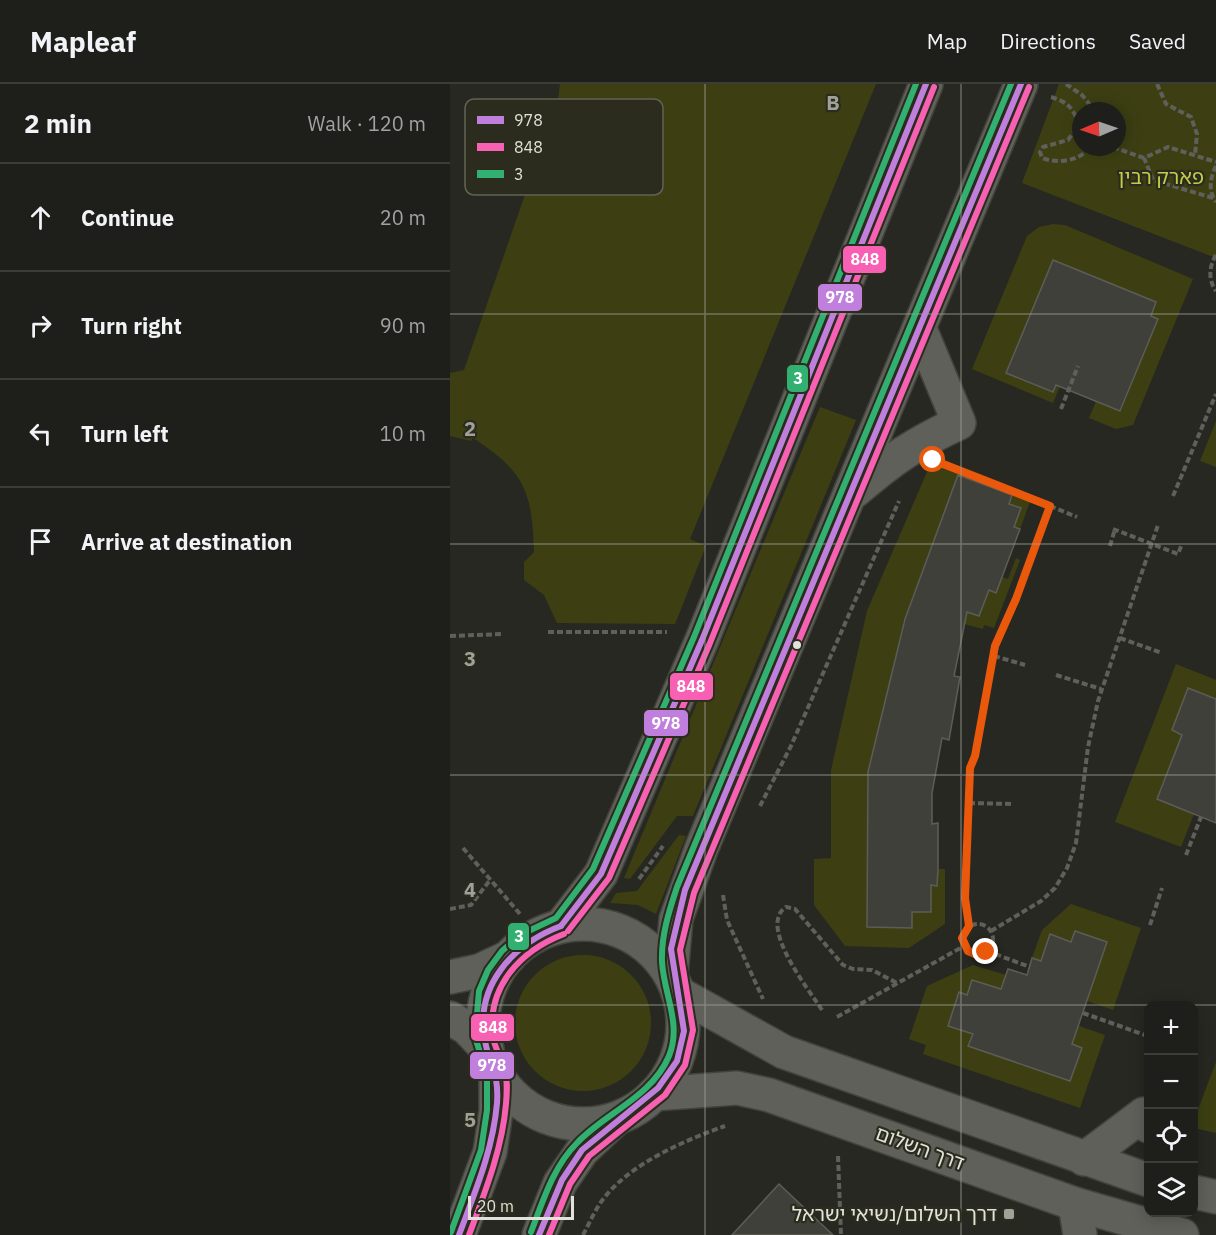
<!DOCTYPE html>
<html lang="en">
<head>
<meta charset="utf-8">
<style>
  :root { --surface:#1e1e1a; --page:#262723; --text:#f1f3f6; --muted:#a1a2a2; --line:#3c3c39 }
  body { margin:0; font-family:"IBM Plex Sans","Noto Sans Hebrew",sans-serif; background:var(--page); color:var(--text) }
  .controls { position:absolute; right:18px; bottom:18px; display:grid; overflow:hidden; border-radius:12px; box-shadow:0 3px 15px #0003 }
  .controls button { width:54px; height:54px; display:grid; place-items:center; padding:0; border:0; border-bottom:2px solid var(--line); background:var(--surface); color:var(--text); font:30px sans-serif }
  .compass { position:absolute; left:622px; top:18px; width:54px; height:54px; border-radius:50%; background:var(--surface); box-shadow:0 3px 15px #0003; rotate:268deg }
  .scale { position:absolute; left:18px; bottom:15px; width:106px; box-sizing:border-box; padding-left:6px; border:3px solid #e1e2d9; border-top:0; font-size:16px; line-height:21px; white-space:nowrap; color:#e1e2d9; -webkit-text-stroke:4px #2b2c1e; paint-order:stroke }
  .stop { position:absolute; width:18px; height:18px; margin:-14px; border:4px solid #ea580c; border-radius:50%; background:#fff }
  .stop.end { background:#ea580c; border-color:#fff; box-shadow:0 2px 6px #0008 }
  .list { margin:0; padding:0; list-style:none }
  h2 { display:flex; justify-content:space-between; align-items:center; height:78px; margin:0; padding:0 24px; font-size:26px }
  h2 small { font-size:20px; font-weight:400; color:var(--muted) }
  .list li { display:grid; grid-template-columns:39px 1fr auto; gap:18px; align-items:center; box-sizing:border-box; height:108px; padding:0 24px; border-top:2px solid var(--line) }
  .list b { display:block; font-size:22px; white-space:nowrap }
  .list em { font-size:20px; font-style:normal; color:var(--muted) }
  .icon { flex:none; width:33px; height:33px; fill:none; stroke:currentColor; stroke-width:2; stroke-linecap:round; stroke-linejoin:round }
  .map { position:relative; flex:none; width:766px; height:1151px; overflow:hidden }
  header { display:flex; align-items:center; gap:36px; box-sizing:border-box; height:84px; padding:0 30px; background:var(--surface); border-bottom:2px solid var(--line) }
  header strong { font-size:28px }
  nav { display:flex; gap:33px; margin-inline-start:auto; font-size:21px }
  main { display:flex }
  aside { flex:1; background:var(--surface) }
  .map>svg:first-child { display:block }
  .green { fill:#3d3f13; fill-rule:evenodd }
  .building { fill:#40403a; stroke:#5d5d57; stroke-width:1.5 }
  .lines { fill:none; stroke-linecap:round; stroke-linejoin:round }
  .minor-casing { stroke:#43433d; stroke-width:36 }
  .tertiary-casing { stroke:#43433d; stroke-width:36 }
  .secondary-casing { stroke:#43433d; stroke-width:36 }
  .path { stroke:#5f605b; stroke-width:4; stroke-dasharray:6 3; stroke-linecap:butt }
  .minor { stroke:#5f605a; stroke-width:33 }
  .tertiary { stroke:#5f605a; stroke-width:33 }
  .secondary { stroke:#5f605a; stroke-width:33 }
  .bus-1-casing { stroke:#2b2c1e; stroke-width:10 }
  .bus-2-casing { stroke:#2b2c1e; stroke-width:10 }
  .bus-3-casing { stroke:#2b2c1e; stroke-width:10 }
  .bus-1 { stroke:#c07fdc; stroke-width:6 }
  .bus-2 { stroke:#f860b3; stroke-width:6 }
  .bus-3 { stroke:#32b071; stroke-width:6 }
  .route { stroke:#ea580c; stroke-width:8 }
  .grid { fill:none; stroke:#a0a199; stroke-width:1.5; stroke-opacity:0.55 }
  .bus-dot { fill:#e1e2d9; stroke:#2b2c1e; stroke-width:2 }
  .poi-dot { fill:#a0a199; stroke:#2b2c1e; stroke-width:2 }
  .labels { text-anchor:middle; stroke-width:4.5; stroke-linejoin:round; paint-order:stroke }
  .park-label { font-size:20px; fill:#c4cb48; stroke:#2b2c1e }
  .street-label { font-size:20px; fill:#e1e2d9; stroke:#2b2c1e }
  .poi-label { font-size:20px; fill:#e1e2d9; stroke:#2b2c1e; text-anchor:end }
  .key { fill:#2b2c1e; stroke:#626356; stroke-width:1.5 }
  .key-label { font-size:16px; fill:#e1e2d9 }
  .grid-label { font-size:20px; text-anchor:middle; font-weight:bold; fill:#a0a199; stroke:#2b2c1e; stroke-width:4.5; stroke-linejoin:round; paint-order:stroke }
  .line-badge { stroke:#2b2c1e; stroke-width:2 }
  .badge-label { font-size:16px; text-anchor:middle; font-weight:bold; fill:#fff }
</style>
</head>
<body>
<header>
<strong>Mapleaf</strong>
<nav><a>Map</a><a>Directions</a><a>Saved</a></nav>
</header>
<main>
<aside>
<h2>2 min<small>Walk · 120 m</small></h2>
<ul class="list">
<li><svg class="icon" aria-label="ahead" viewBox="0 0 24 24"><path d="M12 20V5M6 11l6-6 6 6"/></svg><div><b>Continue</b></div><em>20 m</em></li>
<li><svg class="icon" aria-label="right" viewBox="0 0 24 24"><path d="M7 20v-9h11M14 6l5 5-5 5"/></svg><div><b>Turn right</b></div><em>90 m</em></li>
<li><svg class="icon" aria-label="left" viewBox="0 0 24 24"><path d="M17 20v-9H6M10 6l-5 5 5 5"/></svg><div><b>Turn left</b></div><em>10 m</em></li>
<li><svg class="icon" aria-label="arrive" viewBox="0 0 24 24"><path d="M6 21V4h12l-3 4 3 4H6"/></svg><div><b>Arrive at destination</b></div></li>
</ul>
</aside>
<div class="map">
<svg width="766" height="1151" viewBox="0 0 766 1151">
  <rect width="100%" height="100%" fill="#282822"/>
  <g class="green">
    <path d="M110,0H426L240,455L256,462L225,540L107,539L94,511L74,496V478L84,468C82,407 75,388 23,354L21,357L0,352V289L14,286L108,16Z"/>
    <path d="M609,0H766V174L572,99ZM631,27H667V63H631Z"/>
    <polygon points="603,140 615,141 743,195 683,341 666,345 639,334 646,317 671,327 708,235 701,232 706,218 603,176 557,289 603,308 606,301 610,302 603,319 522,285 577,152 589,143"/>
    <polygon points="370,323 406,336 243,732 227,732 180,795 174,794"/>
    <polygon points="766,337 766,383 750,377"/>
    <polygon points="493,380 581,415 570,445 564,443 570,424 559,420 562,411 508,391 454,536 443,583 462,843 462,828 481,828 481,801 487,801 487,785 495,785 495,840 459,864 395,862 364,821 364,775 381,774 381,686 417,527 480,381 490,386"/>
    <polygon points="566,474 570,476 544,544 534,541 533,545 514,540 518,528 529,532 539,506 546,509 552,493 558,495"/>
    <polygon points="726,580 766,596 766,615 738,605 722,646 732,651 707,715 744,730 731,763 665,738"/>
    <polygon points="229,751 236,752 206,830 188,821 160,819 166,809 187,807"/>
    <polygon points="621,820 691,844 663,926 637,917 657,859 622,858 600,850 591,877 582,874 592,846"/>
    <circle cx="133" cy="939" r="68"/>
    <polygon points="523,881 556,891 551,905 523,896 517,911 510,908 498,942 523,950 519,962 620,997 632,964 622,960 629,942 655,951 630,1024 473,970 476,961 459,955 477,902"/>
    <polygon points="766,978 766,1049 744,1044 744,1036"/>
  </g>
  <g class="building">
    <polygon points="603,176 706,218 701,232 708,235 670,327 606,301 603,308 556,289"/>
    <polygon points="508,391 562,411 559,420 571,424 564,443 570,445 546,509 539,506 529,532 517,528 504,592 510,593 499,656 492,654 482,709 482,740 488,739 488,785 487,802 481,801 481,828 462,828 462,844 417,843 418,688 455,535"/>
    <polygon points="738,604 766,615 766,739 707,715 732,651 722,646"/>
    <polygon points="625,847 657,858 622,960 632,964 620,997 518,962 523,950 498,942 509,908 517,911 522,896 551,905 558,885 577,891 582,874 591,877 600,850 621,858"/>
    <polygon points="329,1100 383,1151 282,1151"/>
  </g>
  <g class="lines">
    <defs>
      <g id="minor">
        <polyline points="0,893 29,887 59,873"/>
        <polyline points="0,934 17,944 37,965"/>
      </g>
      <g id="tertiary">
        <polyline points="228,909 334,968 698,1096"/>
        <polyline points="204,1010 287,1004 319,1011 625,1120 732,1151"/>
        <polyline points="634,1075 694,1030 698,1042"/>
        <polyline points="744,1108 766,1113"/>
        <polyline points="625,1120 630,1151"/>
      </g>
      <g id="secondary">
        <path d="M405,407C442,375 464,360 509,339L470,245"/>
        <circle cx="133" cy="940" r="100"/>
        <polyline points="111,842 151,790 252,556 476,0"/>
        <polyline points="221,891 226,835 252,763 571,0"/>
        <polyline points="9,1151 40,1068 46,1027 46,988"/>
        <polyline points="89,1151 110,1099 132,1067 166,1035"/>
      </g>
    </defs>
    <use href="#minor" class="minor-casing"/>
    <use href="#tertiary" class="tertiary-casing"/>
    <use href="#secondary" class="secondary-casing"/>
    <g class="path">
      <polyline points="616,0 632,11 645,27"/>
      <polyline points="707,0 716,20 741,33 747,50 745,71"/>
      <path d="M601,13C618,18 625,25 628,42L618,56L593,63L590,68L592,74C609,80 629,77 641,63"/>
      <polyline points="663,63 694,74"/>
      <path d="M766,82C760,94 758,107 766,118"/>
      <polyline points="763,114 703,96 694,74 718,63 766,78"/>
      <path d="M766,171C759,182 758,196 766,207"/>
      <polyline points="611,325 628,282"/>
      <polyline points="500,383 600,422 566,515 545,562 525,672 520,684 515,814 519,842"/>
      <polyline points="723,412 766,310"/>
      <polyline points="600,422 627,433"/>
      <polyline points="663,445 728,470 732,460"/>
      <polyline points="660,462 665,445"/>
      <polyline points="98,548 217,548"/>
      <polyline points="0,552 54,550"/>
      <polyline points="670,554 712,569"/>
      <polyline points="544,572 575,581"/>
      <polyline points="606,591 651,605"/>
      <polyline points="519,719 562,720"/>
      <polyline points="310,722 341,662 449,417"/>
      <polyline points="13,764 70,830"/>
      <polyline points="736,771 751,733"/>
      <polyline points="189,795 213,762"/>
      <polyline points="273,811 277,836 313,915"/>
      <polyline points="0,825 21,821 40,796"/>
      <circle cx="528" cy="855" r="15"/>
      <polyline points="700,841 712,804"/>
      <polyline points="541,847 591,817 605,804 617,784 626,759 638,663 648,617 708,441"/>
      <polyline points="537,867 580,883"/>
      <path d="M372,926C360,907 307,842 336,823L345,825L393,881L403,885L422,886L447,899"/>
      <polyline points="633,929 698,952"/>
      <polyline points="387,933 514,862"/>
      <polyline points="388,1072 391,1151"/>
      <path d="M133,1151C139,1140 144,1128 151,1118C177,1081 233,1057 275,1042"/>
    </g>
    <use href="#minor" class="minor"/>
    <use href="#tertiary" class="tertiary"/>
    <use href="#secondary" class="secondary"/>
    <defs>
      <g id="bus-1">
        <polyline points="111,842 151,790 252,556 476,0"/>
        <path d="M9,1151C25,1108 43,1066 47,1019C49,988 40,984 35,957C24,902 63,860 111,842"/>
        <polyline points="89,1151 112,1096 132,1066 208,1004 227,977 234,947 221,865 235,806 571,0"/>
      </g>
      <g id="bus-2">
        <polyline points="118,847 159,794 260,559 484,3"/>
        <path d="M19,1151C35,1108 52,1066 56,1020C57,1008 58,995 54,984C51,973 45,964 43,954C36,903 70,867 114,850"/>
        <polyline points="99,1151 120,1100 139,1072 215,1011 235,981 243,946 230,866 244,809 579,3"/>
      </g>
      <g id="bus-3">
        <polyline points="1,1148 31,1066 37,1026 37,990 25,953 29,907 38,886 52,867 70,851 106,834 143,785 244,553 466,0"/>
        <path d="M81,1148C93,1117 103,1083 127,1059C155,1029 202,1013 219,972C232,940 214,911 212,878C211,852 219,827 227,803L561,0"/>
      </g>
    </defs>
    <use href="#bus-1" class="bus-1-casing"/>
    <use href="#bus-2" class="bus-2-casing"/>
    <use href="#bus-3" class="bus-3-casing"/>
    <use href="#bus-1" class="bus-1"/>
    <use href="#bus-2" class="bus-2"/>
    <use href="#bus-3" class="bus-3"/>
  </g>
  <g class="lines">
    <polyline class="route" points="483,376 600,422 566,515 545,562 525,672 520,684 515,814 519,842 512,854 518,867 527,871 536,868"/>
  </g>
  <path class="grid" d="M255,0V1151M511,0V1151M0,230H766M0,460H766M0,691H766M0,921H766"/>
  <circle class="bus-dot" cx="347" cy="561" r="5"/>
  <rect class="poi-dot" x="553" y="1124" width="12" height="12" rx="3"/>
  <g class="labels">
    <g class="park-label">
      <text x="711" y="100">פארק רבין</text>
    </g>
    <g class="street-label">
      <text transform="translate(470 1064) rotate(20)" y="7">דרך השלום</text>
    </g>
    <g class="poi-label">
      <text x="547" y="1137">דרך השלום/נשיאי ישראל</text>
    </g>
  </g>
  <rect x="15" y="15" width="198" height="96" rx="9" class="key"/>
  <rect x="27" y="32" width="27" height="8" fill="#c07fdc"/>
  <rect x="27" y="59" width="27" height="8" fill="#f860b3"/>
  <rect x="27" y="86" width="27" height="8" fill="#32b071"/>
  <g class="key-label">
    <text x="64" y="42">978</text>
    <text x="64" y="69">848</text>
    <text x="64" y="96">3</text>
  </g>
  <g class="grid-label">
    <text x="383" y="26">B</text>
    <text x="20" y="352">2</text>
    <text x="20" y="582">3</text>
    <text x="20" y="813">4</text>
    <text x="20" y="1043">5</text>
  </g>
  <g class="line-badge">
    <rect x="392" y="161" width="45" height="29" rx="6" fill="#f860b3"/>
    <rect x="367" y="199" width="46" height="29" rx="6" fill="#c07fdc"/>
    <rect x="336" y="280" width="23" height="29" rx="6" fill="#32b071"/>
    <rect x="219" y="588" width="45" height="29" rx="6" fill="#f860b3"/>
    <rect x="193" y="625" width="46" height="28" rx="6" fill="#c07fdc"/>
    <rect x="57" y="838" width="23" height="29" rx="6" fill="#32b071"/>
    <rect x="20" y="929" width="45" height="29" rx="6" fill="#f860b3"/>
    <rect x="19" y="967" width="46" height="29" rx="6" fill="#c07fdc"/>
  </g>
  <g class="badge-label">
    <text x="415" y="181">848</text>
    <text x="390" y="219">978</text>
    <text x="348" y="300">3</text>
    <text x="241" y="608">848</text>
    <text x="216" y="645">978</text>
    <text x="69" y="858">3</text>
    <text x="43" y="949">848</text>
    <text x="42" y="987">978</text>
  </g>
</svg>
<div class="controls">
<button>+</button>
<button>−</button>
<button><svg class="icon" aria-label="locate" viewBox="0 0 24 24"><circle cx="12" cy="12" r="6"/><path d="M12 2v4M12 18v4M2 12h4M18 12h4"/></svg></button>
<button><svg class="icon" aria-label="layers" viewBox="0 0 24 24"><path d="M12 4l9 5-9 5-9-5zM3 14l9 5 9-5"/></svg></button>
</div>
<svg class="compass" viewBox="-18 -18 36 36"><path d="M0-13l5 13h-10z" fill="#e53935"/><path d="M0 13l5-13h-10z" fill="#a1a2a2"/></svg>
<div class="scale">20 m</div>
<div class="stop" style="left:483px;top:376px"></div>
<div class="stop end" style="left:536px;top:868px"></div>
</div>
</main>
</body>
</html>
